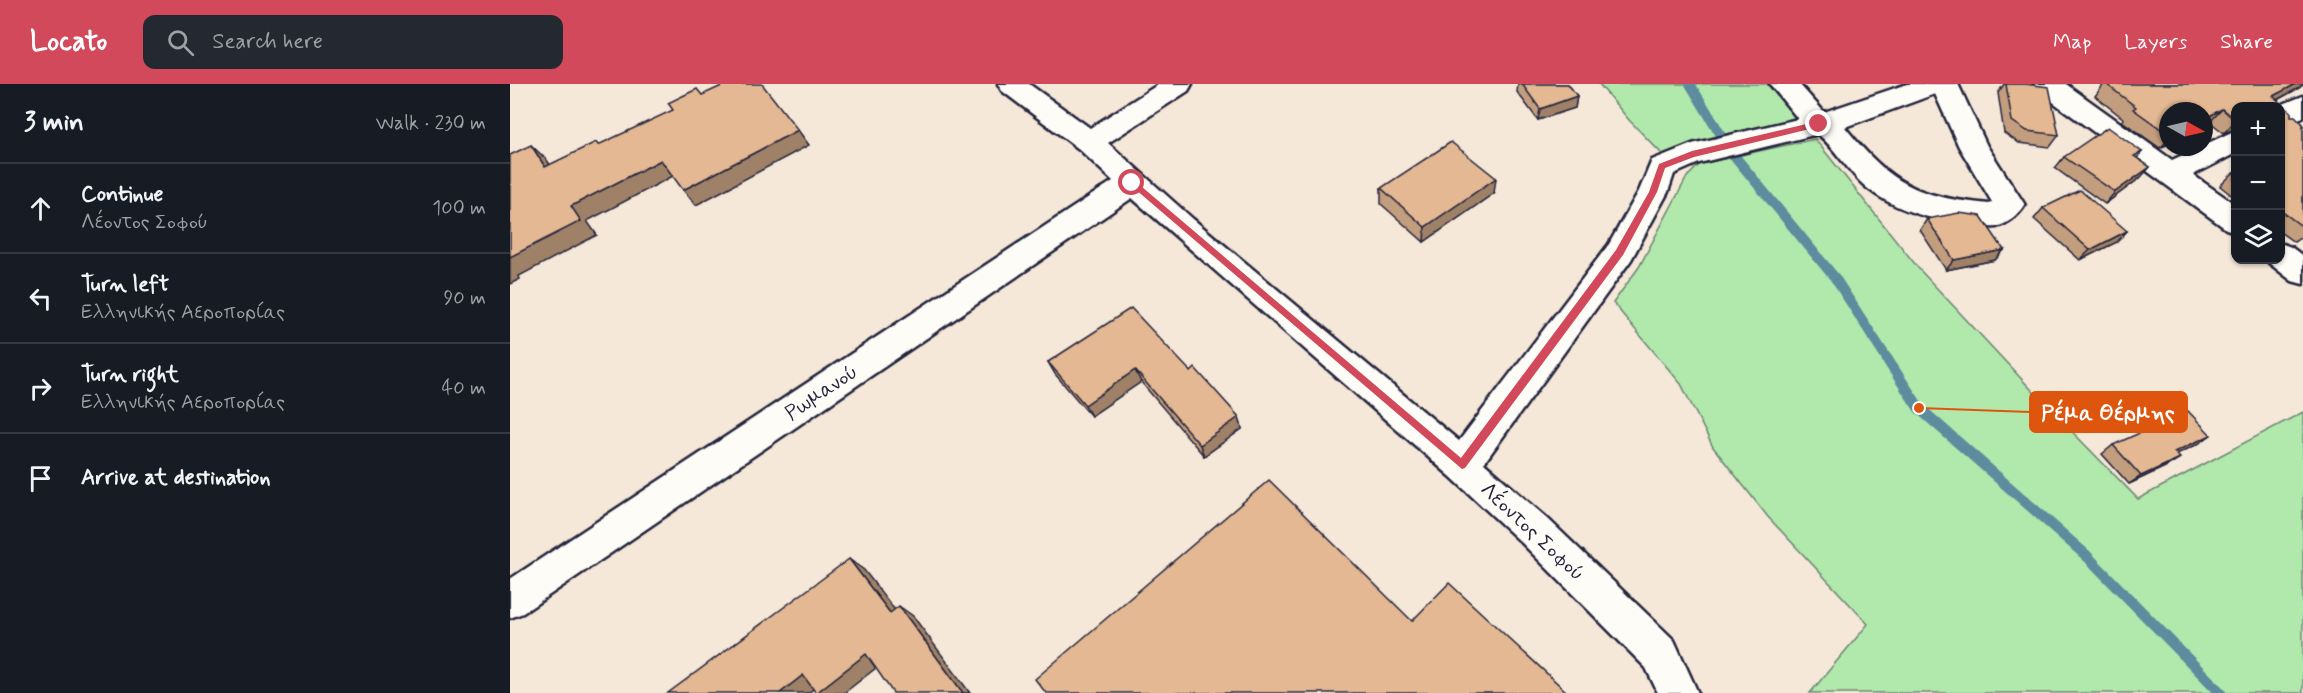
<!DOCTYPE html>
<html lang="en">
<head>
<meta charset="utf-8">
<style>
  :root { --surface:#171b24; --page:#242831; --text:#f1f3f6; --muted:#9ea1a6; --line:#363941; --accent:#d1495b }
  body { margin:0; font-family:Mynerve,sans-serif; background:var(--page); color:var(--text) }
  .controls { position:absolute; right:18px; top:18px; display:grid; overflow:hidden; border-radius:12px; box-shadow:0 2px 4px #0004 }
  .controls button { width:54px; height:54px; display:grid; place-items:center; padding:0; border:0; border-bottom:2px solid var(--line); background:var(--surface); color:var(--text); font:30px sans-serif }
  .compass { position:absolute; left:1649px; top:18px; width:54px; height:54px; border-radius:50%; background:var(--surface); box-shadow:0 2px 4px #0004; rotate:98deg }
  .stop { position:absolute; width:18px; height:18px; margin:-14px; border:4px solid #d1495b; border-radius:50%; background:#fff }
  .stop.end { background:#d1495b; border-color:#fff; box-shadow:0 2px 6px #0008 }
  .list { margin:0; padding:0; list-style:none }
  h2 { display:flex; justify-content:space-between; align-items:center; height:78px; margin:0; padding:0 24px; font-size:26px }
  h2 small { font-size:20px; font-weight:400; color:var(--muted) }
  .list li { display:grid; grid-template-columns:39px 1fr auto; gap:18px; align-items:center; box-sizing:border-box; height:90px; padding:0 24px; border-top:2px solid var(--line) }
  .list b { display:block; font-size:22px; white-space:nowrap }
  .list p { margin:0; font-size:20px; white-space:nowrap; color:var(--muted) }
  .list em { font-size:20px; font-style:normal; color:var(--muted) }
  .icon { flex:none; width:33px; height:33px; fill:none; stroke:currentColor; stroke-width:2; stroke-linecap:round; stroke-linejoin:round }
  .map { position:relative; flex:none; width:1793px; height:609px; overflow:hidden }
  header { display:flex; align-items:center; gap:36px; box-sizing:border-box; height:84px; padding:0 30px; background:var(--accent); color:#fff }
  header strong { font-size:28px }
  nav { display:flex; gap:33px; margin-inline-start:auto; font-size:21px }
  .search { width:420px; height:54px; background:var(--page); display:flex; align-items:center; gap:15px; box-sizing:border-box; padding:0 21px; border-radius:12px; color:var(--muted); font-size:22px }
  main { display:flex }
  aside { flex:1; background:var(--surface) }
  .map>svg:first-child { display:block }
  .green { fill:#b1e8ab; stroke:#6a8573; stroke-width:1.5 }
  .lines { fill:none; stroke-linecap:round; stroke-linejoin:round }
  .stream-far1 { stroke:#5d8c9f; stroke-width:10 }
  .stream { stroke:#5d8c9f; stroke-width:11 }
  .minor-casing { stroke:#22223b; stroke-width:5 }
  .minor { fill:#fdfcf7; fill-rule:evenodd }
  .wall { fill:#c39e7e; stroke:#22223b; stroke-width:1.5 }
  .shaded-wall { fill:#9f8167; stroke:#22223b; stroke-width:1.5 }
  .building { fill:#e3b893; stroke:#22223b; stroke-width:1.5 }
  .route { fill:#d1495b }
  .labels { text-anchor:middle; stroke-width:6; stroke-linejoin:round; paint-order:stroke }
  .street-label { font-size:21px; fill:#22223b; stroke:#fdfcf7 }
  .leader { fill:none; stroke:#de560e; stroke-width:2 }
  .callout-dot { fill:#de560e; stroke:#fdfcf7; stroke-width:2 }
  .callout { fill:#de560e; stroke:#de560e; stroke-width:2 }
  .callout-label { font-size:22px; text-anchor:middle; font-weight:bold; fill:#fff }
</style>
</head>
<body>
<header>
<strong>Locato</strong>
<div class="search"><svg class="icon" aria-label="search" viewBox="0 0 24 24"><circle cx="10" cy="10" r="6"/><path d="M15 15l6 6"/></svg>Search here</div>
<nav><a>Map</a><a>Layers</a><a>Share</a></nav>
</header>
<main>
<aside>
<h2>3 min<small>Walk · 230 m</small></h2>
<ul class="list">
<li><svg class="icon" aria-label="ahead" viewBox="0 0 24 24"><path d="M12 20V5M6 11l6-6 6 6"/></svg><div><b>Continue</b><p>Λέοντος Σοφού</p></div><em>100 m</em></li>
<li><svg class="icon" aria-label="left" viewBox="0 0 24 24"><path d="M17 20v-9H6M10 6l-5 5 5 5"/></svg><div><b>Turn left</b><p>Ελληνικής Αεροπορίας</p></div><em>90 m</em></li>
<li><svg class="icon" aria-label="right" viewBox="0 0 24 24"><path d="M7 20v-9h11M14 6l5 5-5 5"/></svg><div><b>Turn right</b><p>Ελληνικής Αεροπορίας</p></div><em>40 m</em></li>
<li><svg class="icon" aria-label="arrive" viewBox="0 0 24 24"><path d="M6 21V4h12l-3 4 3 4H6"/></svg><div><b>Arrive at destination</b></div></li>
</ul>
</aside>
<div class="map">
<svg width="1793" height="609" viewBox="0 0 1793 609">
  <rect width="100%" height="100%" fill="#f5e8d9"/>
  <filter id="ink" filterUnits="userSpaceOnUse"><feTurbulence type="fractalNoise" baseFrequency=".0167" numOctaves="2"/><feDisplacementMap in="SourceGraphic" scale="12" xChannelSelector="R" yChannelSelector="G"/><feConvolveMatrix kernelMatrix="1 2 1 2 8 2 1 2 1" color-interpolation-filters="sRGB"/></filter>
  <g filter="url(#ink)">
    <g class="green">
      <polygon points="1089,0 1257,0 1287,36 1186,59 1154,72 1119,36"/>
      <polygon points="1305,55 1409,185 1534,319 1628,415 1793,328 1793,609 1300,609 1358,540 1258,433 1203,363 1171,300 1103,219 1129,183 1177,93 1190,80"/>
    </g>
    <g class="lines">
      <polyline class="stream-far1" points="1180,0 1222,69 1325,194 1378,276"/>
      <polyline class="stream" points="1377,275 1409,324 1577,472 1711,609"/>
      <defs>
        <g id="minor">
          <path d="M488,0H519L580,44L649,0H682L678,7L598,59L683,135L949,357L1099,160L1129,107L1142,76L1182,60L1288,35L1260,0H1289L1314,28L1397,0H1448L1477,62L1515,121C1509,131 1498,140 1486,143C1479,144 1471,142 1464,141C1426,137 1387,128 1357,104C1338,88 1326,65 1308,50L1189,79L1164,90L1158,108L1121,176L974,379L1038,435L1164,556L1188,609H1148L1136,584L1012,459L940,392L622,114L13,529L0,534V495L603,97L569,65L492,7ZM1425,10L1449,63L1482,118L1479,120C1406,113 1381,100 1335,43Z"/>
          <polygon points="1524,0 1556,0 1662,76 1726,46 1726,69 1683,91 1726,121 1726,148 1716,145 1528,7"/>
          <polygon points="1793,12 1793,33 1770,43 1770,22 1768,22"/>
          <polygon points="1770,159 1781,163 1793,172 1793,200 1782,197 1759,179 1757,176 1770,176"/>
        </g>
      </defs>
      <use href="#minor" class="minor-casing"/>
      <use href="#minor" class="minor"/>
    </g>
    <g class="wall">
      <polygon points="1008,0 1058,0 1067,12 1065,24 1028,36 1007,8"/>
      <polygon points="1494,0 1515,0 1549,51 1540,63 1509,59 1494,49 1488,9"/>
      <polygon points="1594,0 1793,0 1789,4 1767,16 1781,32 1793,40 1793,152 1784,158 1770,148 1770,22 1725,22 1725,45 1714,49 1700,38 1694,41 1694,27 1658,27 1658,60 1650,64 1612,37 1614,35 1585,12"/>
      <polygon points="1632,68 1627,74 1640,83 1630,94 1595,120 1545,84 1554,73"/>
      <polygon points="1725,88 1725,114 1710,102 1722,90"/>
      <polygon points="871,104 984,109 914,158 871,120"/>
      <polygon points="1533,124 1617,147 1607,158 1570,176 1524,135"/>
      <polygon points="1417,135 1494,166 1485,176 1436,186 1410,146"/>
      <polygon points="538,278 681,288 729,333 732,345 694,372 631,298 581,332 545,290"/>
      <polygon points="1688,360 1666,370 1657,382 1619,400 1592,370 1603,361"/>
    </g>
    <g class="shaded-wall">
      <polygon points="1786,0 1793,1 1789,4 1755,22 1763,12"/>
      <polygon points="1067,12 1065,24 1028,36 1030,25"/>
      <polygon points="1712,25 1700,38 1694,41 1694,35"/>
      <polygon points="1725,37 1725,45 1714,49"/>
      <polygon points="288,46 299,61 186,121 173,106"/>
      <polygon points="1658,56 1658,60 1650,64"/>
      <polygon points="21,61 37,76 51,98 35,83"/>
      <polygon points="151,76 165,91 77,137 87,151 9,192 10,195 0,200 0,173 61,122"/>
      <polygon points="1640,83 1630,94 1595,120 1605,108"/>
      <polygon points="986,94 984,109 914,158 915,143"/>
      <polygon points="1617,147 1607,158 1570,176 1580,166"/>
      <polygon points="1494,166 1485,176 1436,186 1444,176"/>
      <polygon points="625,286 631,298 581,332 575,321"/>
      <polygon points="729,333 732,345 694,372 690,361"/>
      <polygon points="1701,351 1688,360 1652,377 1664,368"/>
      <polygon points="1670,374 1657,382 1619,400 1631,392"/>
      <polygon points="339,475 354,486 395,539 380,529"/>
      <polygon points="389,522 403,532 460,609 453,609"/>
      <polygon points="356,570 371,580 334,609 306,609"/>
      <polygon points="293,591 310,600 298,609 270,609"/>
    </g>
    <g class="building">
      <polygon points="216,0 252,0 288,46 173,106 151,76 61,122 71,137 0,173 0,71 21,61 35,83 86,58 88,61 163,26 158,19 187,5 192,11"/>
      <polygon points="1012,0 1058,0 1067,12 1030,25"/>
      <polygon points="1496,0 1515,0 1539,3 1549,51 1517,47 1502,37"/>
      <polygon points="1596,0 1786,0 1763,12 1781,28 1781,32 1785,32 1793,40 1793,143 1770,126 1770,22 1725,22 1725,36 1712,25 1694,35 1694,27 1658,27 1658,50 1623,25 1626,23"/>
      <polygon points="1598,43 1632,68 1624,72 1640,83 1605,108 1554,73"/>
      <polygon points="941,58 986,94 915,143 871,104"/>
      <polygon points="1570,106 1617,147 1580,166 1533,124"/>
      <polygon points="1449,129 1471,132 1494,166 1444,176 1417,135"/>
      <polygon points="621,224 681,288 685,284 729,333 690,361 625,286 575,321 538,278"/>
      <polygon points="1678,327 1701,351 1664,368 1670,374 1631,392 1603,361"/>
      <polygon points="759,396 902,537 939,499 1058,609 536,609 525,595"/>
      <polygon points="339,475 380,529 389,522 453,609 383,609 356,570 306,609 293,591 270,609 158,609"/>
    </g>
  </g>
  <polygon class="route" points="1309,37 1313,40 1312,42 1184,73 1155,84 1147,108 1113,171 955,384 952,385 618,99 625,97 951,374 1106,166 1139,108 1149,80 1182,67"/>
  <g class="labels">
    <g class="street-label">
      <text transform="translate(311 308) rotate(-34)" y="7">Ρωμανού</text>
      <text transform="translate(1023 447) rotate(43)" y="7">Λέοντος Σοφού</text>
    </g>
  </g>
  <path class="leader" d="M1409 324L1520 328"/>
  <circle class="callout-dot" cx="1409" cy="324" r="6"/>
  <rect class="callout" x="1520" y="308" width="157" height="40" rx="6"/>
  <g class="callout-label">
    <text x="1598" y="336">Ρέμα Θέρμης</text>
  </g>
</svg>
<div class="controls">
<button>+</button>
<button>−</button>
<button><svg class="icon" aria-label="layers" viewBox="0 0 24 24"><path d="M12 4l9 5-9 5-9-5zM3 14l9 5 9-5"/></svg></button>
</div>
<svg class="compass" viewBox="-18 -18 36 36"><path d="M0-13l5 13h-10z" fill="#e53935"/><path d="M0 13l5-13h-10z" fill="#9ea1a6"/></svg>
<div class="stop" style="left:622px;top:99px"></div>
<div class="stop end" style="left:1309px;top:40px"></div>
</div>
</main>
</body>
</html>
